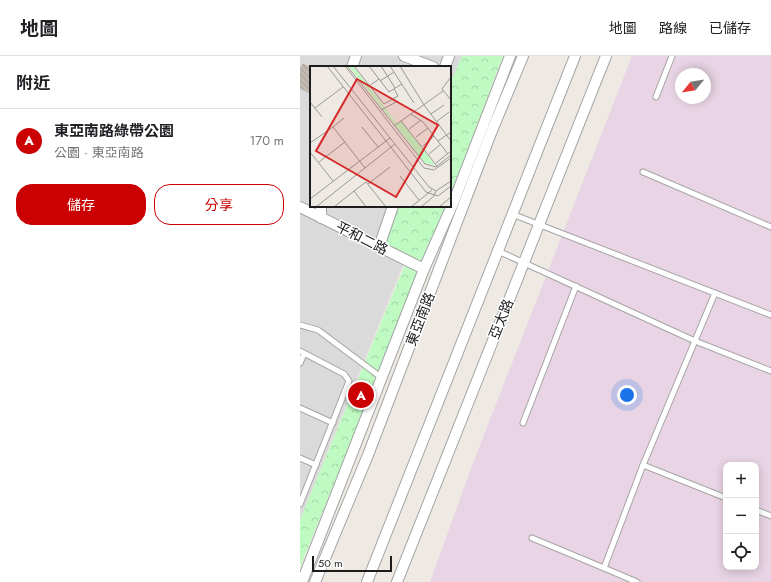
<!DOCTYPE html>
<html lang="zh-TW">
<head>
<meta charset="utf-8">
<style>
  :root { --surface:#fff; --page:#f2f2f2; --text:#202124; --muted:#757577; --line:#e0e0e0; --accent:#ca0002 }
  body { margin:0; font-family:Jost,"Noto Sans TC",sans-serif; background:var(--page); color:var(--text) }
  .controls { position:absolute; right:12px; bottom:12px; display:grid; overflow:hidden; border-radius:8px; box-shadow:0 2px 10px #0003 }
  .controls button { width:36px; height:36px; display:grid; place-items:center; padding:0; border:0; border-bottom:1px solid var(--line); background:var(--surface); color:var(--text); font:20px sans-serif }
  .compass { position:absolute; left:375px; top:12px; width:36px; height:36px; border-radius:50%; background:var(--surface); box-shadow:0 2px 10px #0003; rotate:240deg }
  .scale { position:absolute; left:12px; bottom:10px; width:80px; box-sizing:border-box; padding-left:4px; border:2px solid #1d1d1d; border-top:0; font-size:11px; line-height:14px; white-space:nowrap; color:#1d1d1d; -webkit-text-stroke:3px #fff; paint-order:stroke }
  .you { position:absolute; left:327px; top:339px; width:14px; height:14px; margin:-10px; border:3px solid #fff; border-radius:50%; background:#1a73e8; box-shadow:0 0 0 6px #1a73e833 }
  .badge { display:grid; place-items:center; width:26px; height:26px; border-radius:50%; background:var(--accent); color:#fff; font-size:13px; font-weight:700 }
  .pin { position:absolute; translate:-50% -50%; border:2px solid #fff; box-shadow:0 1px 4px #0006 }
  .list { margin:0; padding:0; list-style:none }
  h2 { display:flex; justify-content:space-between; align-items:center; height:52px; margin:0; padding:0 16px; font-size:17px }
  h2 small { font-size:13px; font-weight:400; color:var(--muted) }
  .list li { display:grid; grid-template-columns:26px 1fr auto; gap:12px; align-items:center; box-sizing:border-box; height:64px; padding:0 16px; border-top:1px solid var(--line) }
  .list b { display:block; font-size:15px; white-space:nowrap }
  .list p { margin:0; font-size:13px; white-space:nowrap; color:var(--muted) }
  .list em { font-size:13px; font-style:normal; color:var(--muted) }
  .actions { display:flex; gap:8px; padding:12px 16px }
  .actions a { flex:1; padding:9px 0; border:1px solid var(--accent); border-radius:16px; text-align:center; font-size:14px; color:var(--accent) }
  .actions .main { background:var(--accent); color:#fff }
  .icon { flex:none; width:22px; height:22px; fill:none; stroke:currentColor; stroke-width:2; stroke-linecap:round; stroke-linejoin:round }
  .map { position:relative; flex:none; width:471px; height:526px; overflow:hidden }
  header { display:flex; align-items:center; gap:24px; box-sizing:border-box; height:56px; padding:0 20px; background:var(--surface); border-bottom:1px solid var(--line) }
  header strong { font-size:19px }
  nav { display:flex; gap:22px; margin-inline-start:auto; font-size:14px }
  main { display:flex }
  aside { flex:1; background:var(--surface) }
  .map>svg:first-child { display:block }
  .residential { fill:#dbdada }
  .industrial { fill:#e8d4e4; fill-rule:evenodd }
  .park { fill:url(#park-crowns) }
  .building { fill:url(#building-back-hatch); stroke:#c0b1a5 }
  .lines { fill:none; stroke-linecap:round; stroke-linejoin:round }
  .lane-casing { stroke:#a4a4a4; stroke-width:7 }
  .street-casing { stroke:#a4a4a4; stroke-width:12 }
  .lane { stroke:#fff; stroke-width:5 }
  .street { stroke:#fff; stroke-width:10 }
  .labels { text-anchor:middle; stroke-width:3; stroke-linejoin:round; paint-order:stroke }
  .street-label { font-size:14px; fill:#1d1d1d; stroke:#fff }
  .inset-road { fill:none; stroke:#9a9894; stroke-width:1 }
  .view { fill:#d62828; fill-opacity:0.15; stroke:#d62828; stroke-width:2 }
  .inset-edge { fill:none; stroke:#1d1d1d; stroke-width:2 }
</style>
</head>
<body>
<header>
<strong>地圖</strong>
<nav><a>地圖</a><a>路線</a><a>已儲存</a></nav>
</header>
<main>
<aside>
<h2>附近<small></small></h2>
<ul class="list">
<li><span class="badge">A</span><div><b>東亞南路綠帶公園</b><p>公園 · 東亞南路</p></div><em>170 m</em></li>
</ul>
<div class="actions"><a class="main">儲存</a><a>分享</a></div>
</aside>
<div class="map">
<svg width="471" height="526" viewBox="0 0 471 526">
  <defs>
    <pattern id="park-crowns" width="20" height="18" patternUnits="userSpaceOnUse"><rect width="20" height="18" fill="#befac2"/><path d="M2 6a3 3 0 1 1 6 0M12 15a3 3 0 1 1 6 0" fill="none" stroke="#a3d6a6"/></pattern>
    <pattern id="building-back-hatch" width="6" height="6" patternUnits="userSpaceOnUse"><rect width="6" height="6" fill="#c3bab2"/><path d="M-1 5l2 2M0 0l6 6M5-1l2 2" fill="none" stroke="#a79f99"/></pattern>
  </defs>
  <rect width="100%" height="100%" fill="#eeeae3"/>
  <polygon class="residential" points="0,0 187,0 150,91 150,11 11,11 11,150 127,150 0,464"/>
  <path class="industrial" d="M332,0H471V526H130L173,407ZM381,18H405V42H381ZM426,409H456V511H426Z"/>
  <g class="park">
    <polygon points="162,0 203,0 150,140 150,28"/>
    <polygon points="98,150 146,150 123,211 81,190"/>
    <polygon points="106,206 122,213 0,511 0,464"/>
  </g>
  <polygon class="building" points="3,8 11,12 11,38 0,32 0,13"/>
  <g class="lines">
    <defs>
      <g id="lane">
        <polyline points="356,41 372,0"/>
        <polyline points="343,116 471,171"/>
        <polyline points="212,158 471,259"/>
        <polyline points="198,195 395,285 471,315"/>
        <polyline points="0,269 18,274 82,322"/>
        <polyline points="0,295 44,318 49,325 0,448"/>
        <polyline points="0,307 4,298"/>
        <polyline points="0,352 33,367"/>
        <polyline points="223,367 276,230"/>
        <polyline points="0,402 16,409"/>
        <polyline points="343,409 426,442"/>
        <polyline points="456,454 471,460"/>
        <polyline points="232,482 304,512"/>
        <polyline points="337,526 304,512 343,409 415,237"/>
      </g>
      <g id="street">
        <polyline points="104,0 133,11"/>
        <polyline points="52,11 56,0"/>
        <polyline points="145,11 149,0"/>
        <polyline points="0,151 124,213"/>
        <polyline points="21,162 21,150"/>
        <polyline points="79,191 93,150"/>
        <polyline points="2,526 124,213 154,145 210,0"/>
        <polyline points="15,526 68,399 191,77 223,0"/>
        <polyline points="67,526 275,0"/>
        <polyline points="97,526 306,0"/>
      </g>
    </defs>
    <use href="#lane" class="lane-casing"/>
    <use href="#street" class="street-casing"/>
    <use href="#lane" class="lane"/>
    <use href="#street" class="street"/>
  </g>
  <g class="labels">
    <g class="street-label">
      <text transform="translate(62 182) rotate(27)" y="5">平和二路</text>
      <text transform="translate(120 263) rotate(-69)" y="5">東亞南路</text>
      <text transform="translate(201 263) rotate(-68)" y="5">亞太路</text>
    </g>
  </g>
  <g transform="translate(10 10)">
    <rect width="141" height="141" fill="#eeeae3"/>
    <path d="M39,0H43L87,58L91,55L125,99L115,97Z" fill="#befac2"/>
    <path class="inset-road" d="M17,0L116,126L128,130L141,120M23,0L119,121L126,125L141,115M35,0L114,102L124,104L141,92M37,0L115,98L126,101L141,89M44,0L74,38L88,30L84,23M59,0L79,26L92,18M71,0L85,22M80,0L104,37M90,0L114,39L141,75M141,11L132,23L141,34M70,15L84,6M59,20L69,13M0,36L12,51M5,42L33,21M71,44L88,35M101,48L113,56L138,88M121,48L134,39M91,55L127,100M126,56L139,46M84,60L133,25M23,61L34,52M52,61L68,81M99,63L111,54M106,71L118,62M128,75L141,66M0,77L23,61L55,102M113,80L124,70M0,86L23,115M119,88L131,78M9,96L35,76M126,97L141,85M90,110L109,134M58,118L80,101M44,125L56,116L76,141M0,133L80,72M6,141L85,78M24,141L44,125L56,141M101,141L122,124M111,141L124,130L126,125M129,141L141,131"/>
    <path class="view" d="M47,13L128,59L86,131L6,85Z"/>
    <rect width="141" height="141" class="inset-edge"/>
  </g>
</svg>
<div class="controls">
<button>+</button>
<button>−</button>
<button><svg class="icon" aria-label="locate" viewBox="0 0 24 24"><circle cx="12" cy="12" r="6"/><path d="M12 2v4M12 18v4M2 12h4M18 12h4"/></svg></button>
</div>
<svg class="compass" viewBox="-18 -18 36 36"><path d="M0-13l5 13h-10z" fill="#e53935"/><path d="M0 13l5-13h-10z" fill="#757577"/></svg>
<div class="scale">50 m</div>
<div class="you"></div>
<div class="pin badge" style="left:61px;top:339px">A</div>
</div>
</main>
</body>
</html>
